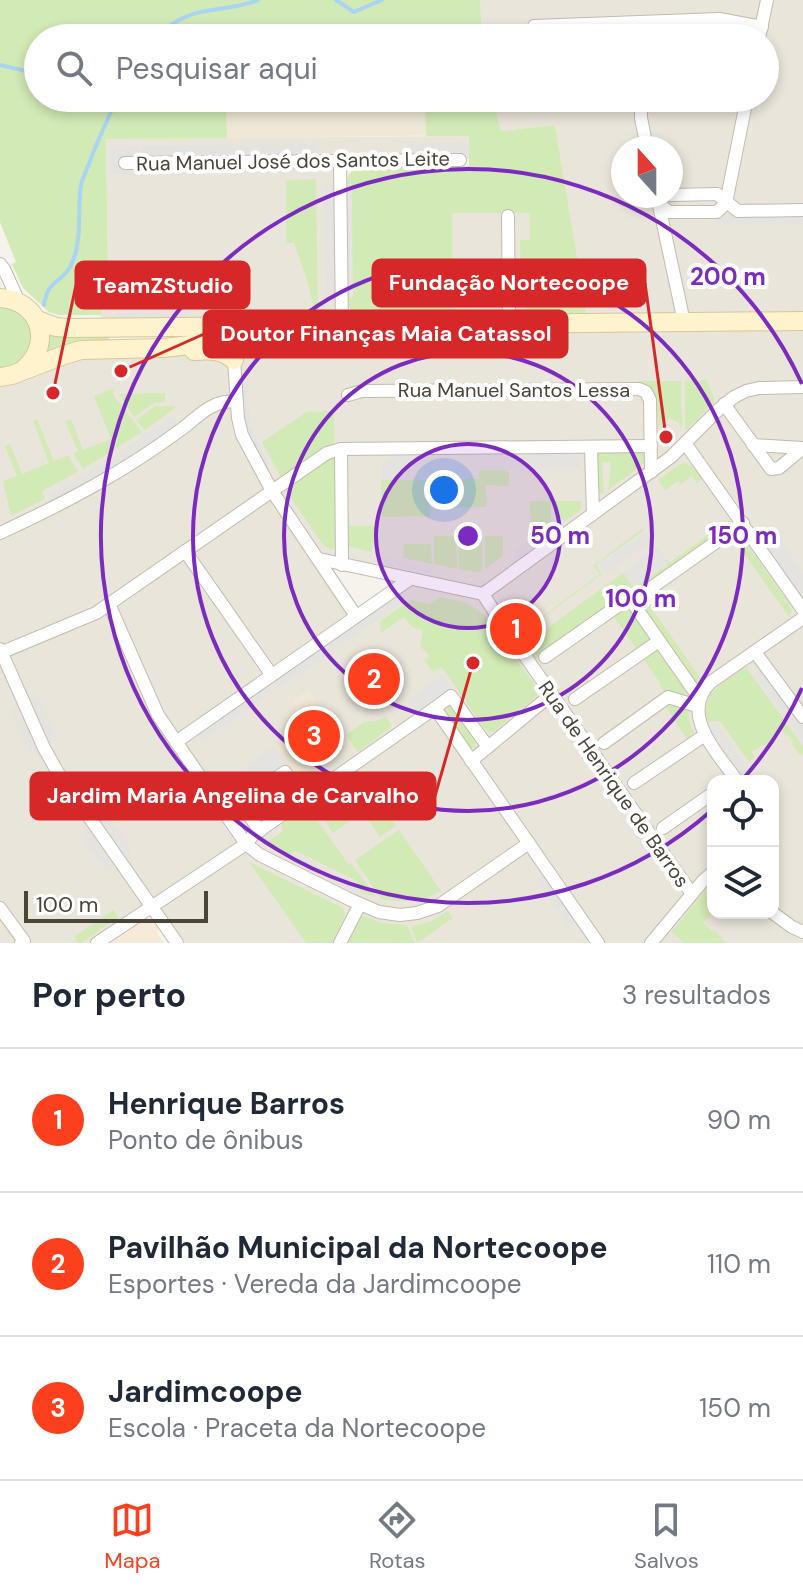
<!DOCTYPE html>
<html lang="pt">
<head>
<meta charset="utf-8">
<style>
  :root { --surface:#fff; --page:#f2f2f3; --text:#1f2937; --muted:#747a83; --line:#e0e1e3; --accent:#fc3f1d }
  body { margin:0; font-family:"DM Sans",sans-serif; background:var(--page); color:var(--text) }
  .controls { position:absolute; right:24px; bottom:24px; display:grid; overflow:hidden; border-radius:16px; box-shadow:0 4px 12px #0003 }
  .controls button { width:72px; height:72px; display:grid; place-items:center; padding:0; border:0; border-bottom:2px solid var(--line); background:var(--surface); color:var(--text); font:40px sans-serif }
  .compass { position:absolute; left:611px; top:136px; width:72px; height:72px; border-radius:50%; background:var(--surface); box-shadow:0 4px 12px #0003; rotate:339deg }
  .scale { position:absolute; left:24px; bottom:20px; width:184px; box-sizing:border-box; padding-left:8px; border:4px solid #4b4439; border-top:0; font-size:22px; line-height:28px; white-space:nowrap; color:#4b4439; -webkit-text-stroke:6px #fff; paint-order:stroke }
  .you { position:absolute; left:444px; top:490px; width:28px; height:28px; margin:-20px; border:6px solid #fff; border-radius:50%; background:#1a73e8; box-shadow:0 0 0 12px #1a73e833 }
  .badge { display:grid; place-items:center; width:52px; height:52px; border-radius:50%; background:var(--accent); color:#fff; font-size:26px; font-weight:700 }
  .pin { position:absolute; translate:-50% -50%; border:4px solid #fff; box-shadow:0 2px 8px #0006 }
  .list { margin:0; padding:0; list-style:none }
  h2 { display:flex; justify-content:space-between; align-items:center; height:104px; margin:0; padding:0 32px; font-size:34px }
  h2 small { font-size:26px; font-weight:400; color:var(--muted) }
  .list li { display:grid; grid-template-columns:52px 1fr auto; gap:24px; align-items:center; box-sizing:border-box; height:144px; padding:0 32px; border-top:2px solid var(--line) }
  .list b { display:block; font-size:30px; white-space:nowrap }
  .list p { margin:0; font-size:26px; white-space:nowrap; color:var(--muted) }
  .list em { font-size:26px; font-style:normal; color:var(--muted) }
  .icon { flex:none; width:44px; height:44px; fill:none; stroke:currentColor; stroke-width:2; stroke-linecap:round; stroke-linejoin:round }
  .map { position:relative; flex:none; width:803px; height:943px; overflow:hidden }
  .search { position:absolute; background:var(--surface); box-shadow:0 4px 12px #0003; left:24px; right:24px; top:24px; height:88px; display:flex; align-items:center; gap:20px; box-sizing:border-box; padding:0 28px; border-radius:44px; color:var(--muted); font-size:30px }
  .sheet { height:536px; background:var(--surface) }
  nav { display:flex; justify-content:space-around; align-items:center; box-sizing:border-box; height:112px; border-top:2px solid var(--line); background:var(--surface); font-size:22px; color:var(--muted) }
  nav a { display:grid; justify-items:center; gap:4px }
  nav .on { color:var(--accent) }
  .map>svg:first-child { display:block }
  .residential { fill:#eae5da; fill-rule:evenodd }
  .commercial { fill:#f7ead8 }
  .education { fill:#efe8d6 }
  .green { fill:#d2eab5 }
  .parking { fill:#e5e3e0 }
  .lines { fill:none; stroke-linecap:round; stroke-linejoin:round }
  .stream { stroke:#a9d4f2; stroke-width:4 }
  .street-casing { stroke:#c2bbae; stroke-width:14 }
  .secondary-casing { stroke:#d6c79b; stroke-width:20 }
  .street { stroke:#fff; stroke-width:12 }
  .secondary { stroke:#fff3cd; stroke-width:18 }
  .ring { fill:none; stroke:#7b2cbf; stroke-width:4 }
  .labels { text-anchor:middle; stroke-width:8; stroke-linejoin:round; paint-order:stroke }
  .street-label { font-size:20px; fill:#4b4439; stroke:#fff }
  .centre { fill:#7b2cbf; stroke:#fff; stroke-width:4 }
  .ring-label { font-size:24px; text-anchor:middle; font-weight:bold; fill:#7b2cbf; stroke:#fff; stroke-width:8; stroke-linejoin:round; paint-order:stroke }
  .leader { fill:none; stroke:#d62828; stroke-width:3 }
  .callout-dot { fill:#d62828; stroke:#fff; stroke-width:3 }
  .callout { fill:#d62828; stroke:#d62828; stroke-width:3 }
  .callout-label { font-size:22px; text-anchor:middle; font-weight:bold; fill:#fff }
</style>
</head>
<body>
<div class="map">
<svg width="803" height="943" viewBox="0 0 803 943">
  <rect width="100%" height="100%" fill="#f6f3ec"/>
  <g class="residential">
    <path d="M480,0H803V320L588,322L555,125L501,131L493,98H765V38H482ZM623,148H671V196H623Z"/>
    <polygon points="469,136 470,159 339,160 341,325 101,327 101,271 108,271 106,139"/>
    <polygon points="452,213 530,213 530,240 521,240 528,310 545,311 547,316 453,324"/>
    <polygon points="803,323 803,385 749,389 669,457 482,592 321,558 245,441 235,361 242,345 270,327"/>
    <polygon points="163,350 233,362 235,400 225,400 157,446 0,532 0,379 68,355"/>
    <polygon points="803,388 803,447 754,444 726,404 734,397"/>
    <polygon points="235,403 270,491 96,612 0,646 0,535 208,410"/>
    <polygon points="724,405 752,446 803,449 803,609 686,443"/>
    <polygon points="685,444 803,613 708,682 696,705 737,781 713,781 713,871 692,892 485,595"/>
    <polygon points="271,493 354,616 271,672 186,551"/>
    <polygon points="185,552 269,674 176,740 110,606"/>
    <polygon points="411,580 482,596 550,694 470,760 526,841 442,901 397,913 262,855 177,742"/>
    <polygon points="108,606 151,705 244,843 151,906 49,754 3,653"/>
    <polygon points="803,619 803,714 757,652"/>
    <polygon points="755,653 803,718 803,932 773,912 773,781 739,781 699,720 711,683"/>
    <polygon points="0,655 46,755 149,906 95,943 0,943"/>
    <polygon points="552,695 690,894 649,943 600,943 472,761"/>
    <polygon points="528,844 594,939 589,943 341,943 360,905 413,915"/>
    <polygon points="246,845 358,905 338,943 179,943 152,907"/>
    <polygon points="713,873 713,913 771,913 803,934 803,943 653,943"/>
  </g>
  <polygon class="commercial" points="149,919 153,921 158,928 157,933 164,943 169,943 111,943 144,920"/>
  <g class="education">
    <polygon points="226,98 467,98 467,135 227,138"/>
    <polygon points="308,690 346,744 319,761 325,770 302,785 275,746 291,734 287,728 291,725 284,716 297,707 292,701"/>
  </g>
  <g class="green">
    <polygon points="0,0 480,0 482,38 38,38 38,98 226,98 227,138 106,139 108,271 101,271 101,315 59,315 49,312 23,288 12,264 16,262 0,222"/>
    <path d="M425,98H493L501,131L555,125L587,316H547L545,311L528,310L522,304L520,240H530V213H452L453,318L359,316C350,312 348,306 348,297H353L347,184C347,174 351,170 360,167L469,166V136H426Z"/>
    <polygon points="316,179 318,317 316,317 307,279 294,243 286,243 286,180"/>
    <polygon points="0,306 22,312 34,335 22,363 0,370"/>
    <polygon points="48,333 109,334 109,342 45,353"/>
    <polygon points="706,380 715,400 687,430 685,429 685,381"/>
    <path d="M637,381H681L682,430L678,422L669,418L662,421L658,429V417H655C655,401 656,385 637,383Z"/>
    <polygon points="114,388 113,395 142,432 83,469 73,453 78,451 65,421 71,419 83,450 111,439 94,396"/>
    <polygon points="165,393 165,402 154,403 134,417 119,394"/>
    <polygon points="155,406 175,406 175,408 145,430 136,420"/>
    <polygon points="334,411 334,444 321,449 281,477 262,442 307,412"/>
    <polygon points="37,419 54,461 68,455 78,472 42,491 45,499 11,516 3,481 17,476 5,446 10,444 22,474 49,463 33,421"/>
    <polygon points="643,451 645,454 645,463 608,490 611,462 602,462 604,493 597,495 596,452"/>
    <polygon points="331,458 336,458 337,547 332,550 324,546 286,491 288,487"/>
    <polygon points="685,463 692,466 702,479 697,483 692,476 681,484 678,481 665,490 658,480 680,464"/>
    <polygon points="479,470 506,470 509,473 509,486 485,485 487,507 436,508 436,480 478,479"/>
    <polygon points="381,480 430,480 430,516 382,517"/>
    <polygon points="530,501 551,501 551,521 531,536"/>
    <polygon points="555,501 581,501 581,510 565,521 555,515"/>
    <polygon points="346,514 349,514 349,526 375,526 375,542 372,542 372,552 346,546"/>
    <polygon points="730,519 729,525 637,591 622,597 536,659 526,644 623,573 634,588"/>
    <polygon points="643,528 644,530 596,565 602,574 519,635 520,632 514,624 511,624 507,611 516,604 531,625 600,574 594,565"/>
    <polygon points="434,536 456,536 457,569 434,564"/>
    <polygon points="458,536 482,536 482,571 476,572 459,569"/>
    <polygon points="485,536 503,536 503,556 485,569"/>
    <polygon points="740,538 744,540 791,607 792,611 789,617 734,539"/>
    <polygon points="404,544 431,544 432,564 403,558"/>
    <polygon points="440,597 464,602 482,613 538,689 537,696 493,732 486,731 442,667 433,672 424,660 430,656 420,646 423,630 413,628 404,617 381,633 380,621 411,600 429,604"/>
    <polygon points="645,599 701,679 699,683 696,684 639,604"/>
    <polygon points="627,606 630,607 652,639 638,651 614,617 608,618"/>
    <polygon points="657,648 687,690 684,696 665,692 660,686 661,684 643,659"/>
    <path d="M746,667L803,746V755L801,753L799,754L792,744L793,742L788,734L786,735L782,731L764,746L763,745L752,752L755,757L749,762L720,721L708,722C698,693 726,681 746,667Z"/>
    <polygon points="669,702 688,709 689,720 694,733 687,739 666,707 661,709"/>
    <polygon points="448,704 476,742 475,748 469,747 442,709"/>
    <polygon points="386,717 392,726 358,752 346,735 364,722 375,721"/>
    <polygon points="356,767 396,826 380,837 363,812 333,833 310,799"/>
    <polygon points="286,779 299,799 260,826 246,805 254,800 259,807 280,792 276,786"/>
    <polygon points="305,802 348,864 351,863 376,897 360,892 357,881 296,851 287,856 264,844 282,832 282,818"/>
    <path d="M399,830L441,891C422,901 402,903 381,899L355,860Z"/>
    <polygon points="249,862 343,908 345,916 332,943 306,943"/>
    <polygon points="713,884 713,912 703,923 712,931 714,930 726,943 681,943 682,941 674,934 671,933 707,888"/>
    <polygon points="113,910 118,917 81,943 79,943 74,937"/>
    <polygon points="448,911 453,918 417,943 411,927 432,921"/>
    <polygon points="361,915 382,923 407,925 415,943 346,943"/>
  </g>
  <g class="parking">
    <polygon points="469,143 470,153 408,154 408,144"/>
    <polygon points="316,144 316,155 141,156 141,146"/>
    <polygon points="138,146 138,174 112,174 111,147"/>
    <polygon points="316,168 316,172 159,174 159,170"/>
    <polygon points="324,184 334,184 335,295 325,295"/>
    <polygon points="347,184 352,184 353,297 348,297"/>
    <polygon points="712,216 803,216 803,225 718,225"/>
    <polygon points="187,311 187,320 117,321 117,312"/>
    <polygon points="297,312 297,319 201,320 201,313"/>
    <polygon points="242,378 247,378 250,419 256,439 270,464 266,466 252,441 246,424"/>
    <polygon points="172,416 178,423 146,447 100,476 52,502 49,494 108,461"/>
    <polygon points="580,453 580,469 479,470 479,479 381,480 381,463 388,461 388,455"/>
    <polygon points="557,520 565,524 515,561 514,552"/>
    <polygon points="774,531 803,573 803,599 758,535"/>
    <polygon points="645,532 652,541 606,574 599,565"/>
    <polygon points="658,548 669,563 634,588 623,573"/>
    <polygon points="376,555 431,566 432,574 376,563"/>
    <polygon points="401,592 406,600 278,689 273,681"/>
    <polygon points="759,667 803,726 803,742 754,675"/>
    <polygon points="443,675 452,688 415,714 415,709 408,699"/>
    <polygon points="267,685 273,692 201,742 196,734"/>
    <polygon points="29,697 38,697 57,737 50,744"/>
    <polygon points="17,706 38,753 28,752 11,713"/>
    <polygon points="718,724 757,781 745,781 707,725"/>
    <polygon points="275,746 294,773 276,786 280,792 259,807 253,801 241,809 222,782"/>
    <polygon points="201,766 208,766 245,818 242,825"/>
    <polygon points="614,792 661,859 650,859 611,803"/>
    <polygon points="108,815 131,850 126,858 98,817"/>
    <polygon points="87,828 116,870 106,871 82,837"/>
    <polygon points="295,854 355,883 358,894 287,859"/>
    <polygon points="542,873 577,923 567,924 538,882"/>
  </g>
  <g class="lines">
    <g class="stream">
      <polyline points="336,0 354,12 382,0"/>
      <path d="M146,38C158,36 168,26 179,20C205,6 233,11 258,0"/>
      <polyline points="0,65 38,74"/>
      <path d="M44,305C47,279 64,282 71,265C83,241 77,211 81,185C83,177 87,169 90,161C97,140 109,120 116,98"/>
    </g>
    <defs>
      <g id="street">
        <polyline points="534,38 534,26 719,19 762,27"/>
        <polyline points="759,38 767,0"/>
        <polyline points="641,98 641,118 647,148"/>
        <polyline points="340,161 342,326"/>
        <polyline points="125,163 460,160"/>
        <polyline points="671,195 717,194 738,211 803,210"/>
        <polyline points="657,196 684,322"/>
        <polyline points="660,202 658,203 669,212 717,212 726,203"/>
        <polyline points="726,203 747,98"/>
        <polyline points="508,216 509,324"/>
        <polyline points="0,264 4,269 19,302"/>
        <polyline points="218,327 233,343 238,353"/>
        <polyline points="265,328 245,338 234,360 238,418 242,435 272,491 356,616"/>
        <polyline points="348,395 362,391 639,389 646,392 650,400 651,472"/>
        <polyline points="724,404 771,469 779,468 803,448"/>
        <polyline points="685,443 803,610"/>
        <polyline points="753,445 803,448"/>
        <polyline points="591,447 593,514"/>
        <polyline points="341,449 342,565"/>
        <path d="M0,533C65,503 126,471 183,428C201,414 211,401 236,401"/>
        <polyline points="185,551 271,674"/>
        <polyline points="319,559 483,594"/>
        <polyline points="483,594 671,457 718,410 734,397 746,391 759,388 803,387"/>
        <polyline points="483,594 497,616 692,894"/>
        <polyline points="630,599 699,698"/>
        <polyline points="109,604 158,715 246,844 253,835 435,708"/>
        <polyline points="0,649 44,748 57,771 177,943"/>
        <polyline points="755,652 803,717"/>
        <polyline points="0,653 96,613 327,453 341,449 651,446"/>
        <polyline points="545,657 622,603 641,595 743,523"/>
        <polyline points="575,699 659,641"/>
        <polyline points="176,742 410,579"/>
        <polyline points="604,743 668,697 697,706"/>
        <polyline points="488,747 451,696 435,708 598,943"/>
        <polyline points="471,761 552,694"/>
        <path d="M737,781C718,753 678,714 711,682L803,618"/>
        <polyline points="634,783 705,735"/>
        <polyline points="663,828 713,793"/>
        <polyline points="260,831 240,802 285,772 305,799"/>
        <polyline points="0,908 24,941 21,943"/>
        <polyline points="773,913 792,927 803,932"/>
        <polyline points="97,943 246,844 260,855 351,900 379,912 400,915 417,913 438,906 529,843"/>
        <polyline points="340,943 360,904"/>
        <polyline points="651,943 702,882 713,872"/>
      </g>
      <g id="secondary">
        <path d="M0,298C39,300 54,342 25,368"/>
        <polyline points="37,320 56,327 69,328 803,321"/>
        <path d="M194,351C210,350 221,349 234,360"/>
        <polyline points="0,377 12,375 64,355 81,350 163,348 199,344 207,341 218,327"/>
      </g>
    </defs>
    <use href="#street" class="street-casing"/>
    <use href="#secondary" class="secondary-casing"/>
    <use href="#street" class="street"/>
    <use href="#secondary" class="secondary"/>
  </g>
  <circle cx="468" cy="536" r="92" fill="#7b2cbf" fill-opacity=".12"/>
  <g class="ring">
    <circle cx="468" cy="536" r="92"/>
    <circle cx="468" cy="536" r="184"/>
    <circle cx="468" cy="536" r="275"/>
    <path d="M802 688A367 367 0 0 1 743 779M711 811A367 367 0 1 1 802 384"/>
  </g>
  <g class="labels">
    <g class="street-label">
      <text transform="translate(293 161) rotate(-1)" y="7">Rua Manuel José dos Santos Leite</text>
      <text x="514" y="397">Rua Manuel Santos Lessa</text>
      <text transform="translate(614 784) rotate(55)" y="7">Rua de Henrique de Barros</text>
    </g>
  </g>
  <circle cx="468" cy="536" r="12" class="centre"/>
  <g class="ring-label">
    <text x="728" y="285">200 m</text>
    <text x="560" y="544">50 m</text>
    <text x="743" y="544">150 m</text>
    <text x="641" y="607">100 m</text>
  </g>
  <path class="leader" d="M666 437L645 283M53 393L76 285M121 371L204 334M473 663L435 796"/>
  <g class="callout-dot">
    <circle cx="666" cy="437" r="8"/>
    <circle cx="53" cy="393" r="8"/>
    <circle cx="121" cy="371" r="8"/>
    <circle cx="473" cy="663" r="8"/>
  </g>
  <g class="callout">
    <rect x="373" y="260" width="272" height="46" rx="8"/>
    <rect x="76" y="262" width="173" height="46" rx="8"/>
    <rect x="204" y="311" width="363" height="46" rx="8"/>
    <rect x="31" y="773" width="404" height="46" rx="8"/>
  </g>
  <g class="callout-label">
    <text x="509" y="290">Fundação Nortecoope</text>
    <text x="163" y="293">TeamZStudio</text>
    <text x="386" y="341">Doutor Finanças Maia Catassol</text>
    <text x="233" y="803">Jardim Maria Angelina de Carvalho</text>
  </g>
</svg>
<div class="controls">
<button><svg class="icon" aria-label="locate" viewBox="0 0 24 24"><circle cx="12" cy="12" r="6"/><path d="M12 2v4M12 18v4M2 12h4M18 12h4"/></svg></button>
<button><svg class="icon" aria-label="layers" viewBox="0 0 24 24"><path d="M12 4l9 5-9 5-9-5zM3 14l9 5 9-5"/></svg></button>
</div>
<svg class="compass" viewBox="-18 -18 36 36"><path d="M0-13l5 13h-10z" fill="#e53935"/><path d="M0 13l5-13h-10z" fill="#747a83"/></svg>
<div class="scale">100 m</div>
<div class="you"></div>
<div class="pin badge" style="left:516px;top:629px">1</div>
<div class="pin badge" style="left:374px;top:679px">2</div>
<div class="pin badge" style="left:314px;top:736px">3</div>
<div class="search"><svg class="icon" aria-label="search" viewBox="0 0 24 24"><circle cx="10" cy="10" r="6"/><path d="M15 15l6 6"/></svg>Pesquisar aqui</div>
</div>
<section class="sheet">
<h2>Por perto<small>3 resultados</small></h2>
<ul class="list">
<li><span class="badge">1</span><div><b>Henrique Barros</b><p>Ponto de ônibus</p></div><em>90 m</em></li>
<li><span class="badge">2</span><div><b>Pavilhão Municipal da Nortecoope</b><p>Esportes · Vereda da Jardimcoope</p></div><em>110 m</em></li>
<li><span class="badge">3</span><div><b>Jardimcoope</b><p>Escola · Praceta da Nortecoope</p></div><em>150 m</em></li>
</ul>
</section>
<nav>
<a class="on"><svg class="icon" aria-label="map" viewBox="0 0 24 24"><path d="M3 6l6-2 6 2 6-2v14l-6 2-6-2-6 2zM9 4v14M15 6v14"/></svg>Mapa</a>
<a><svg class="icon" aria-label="directions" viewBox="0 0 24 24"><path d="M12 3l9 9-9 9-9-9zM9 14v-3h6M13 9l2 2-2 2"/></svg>Rotas</a>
<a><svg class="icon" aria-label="saved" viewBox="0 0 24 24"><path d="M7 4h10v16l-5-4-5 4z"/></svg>Salvos</a>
</nav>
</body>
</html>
